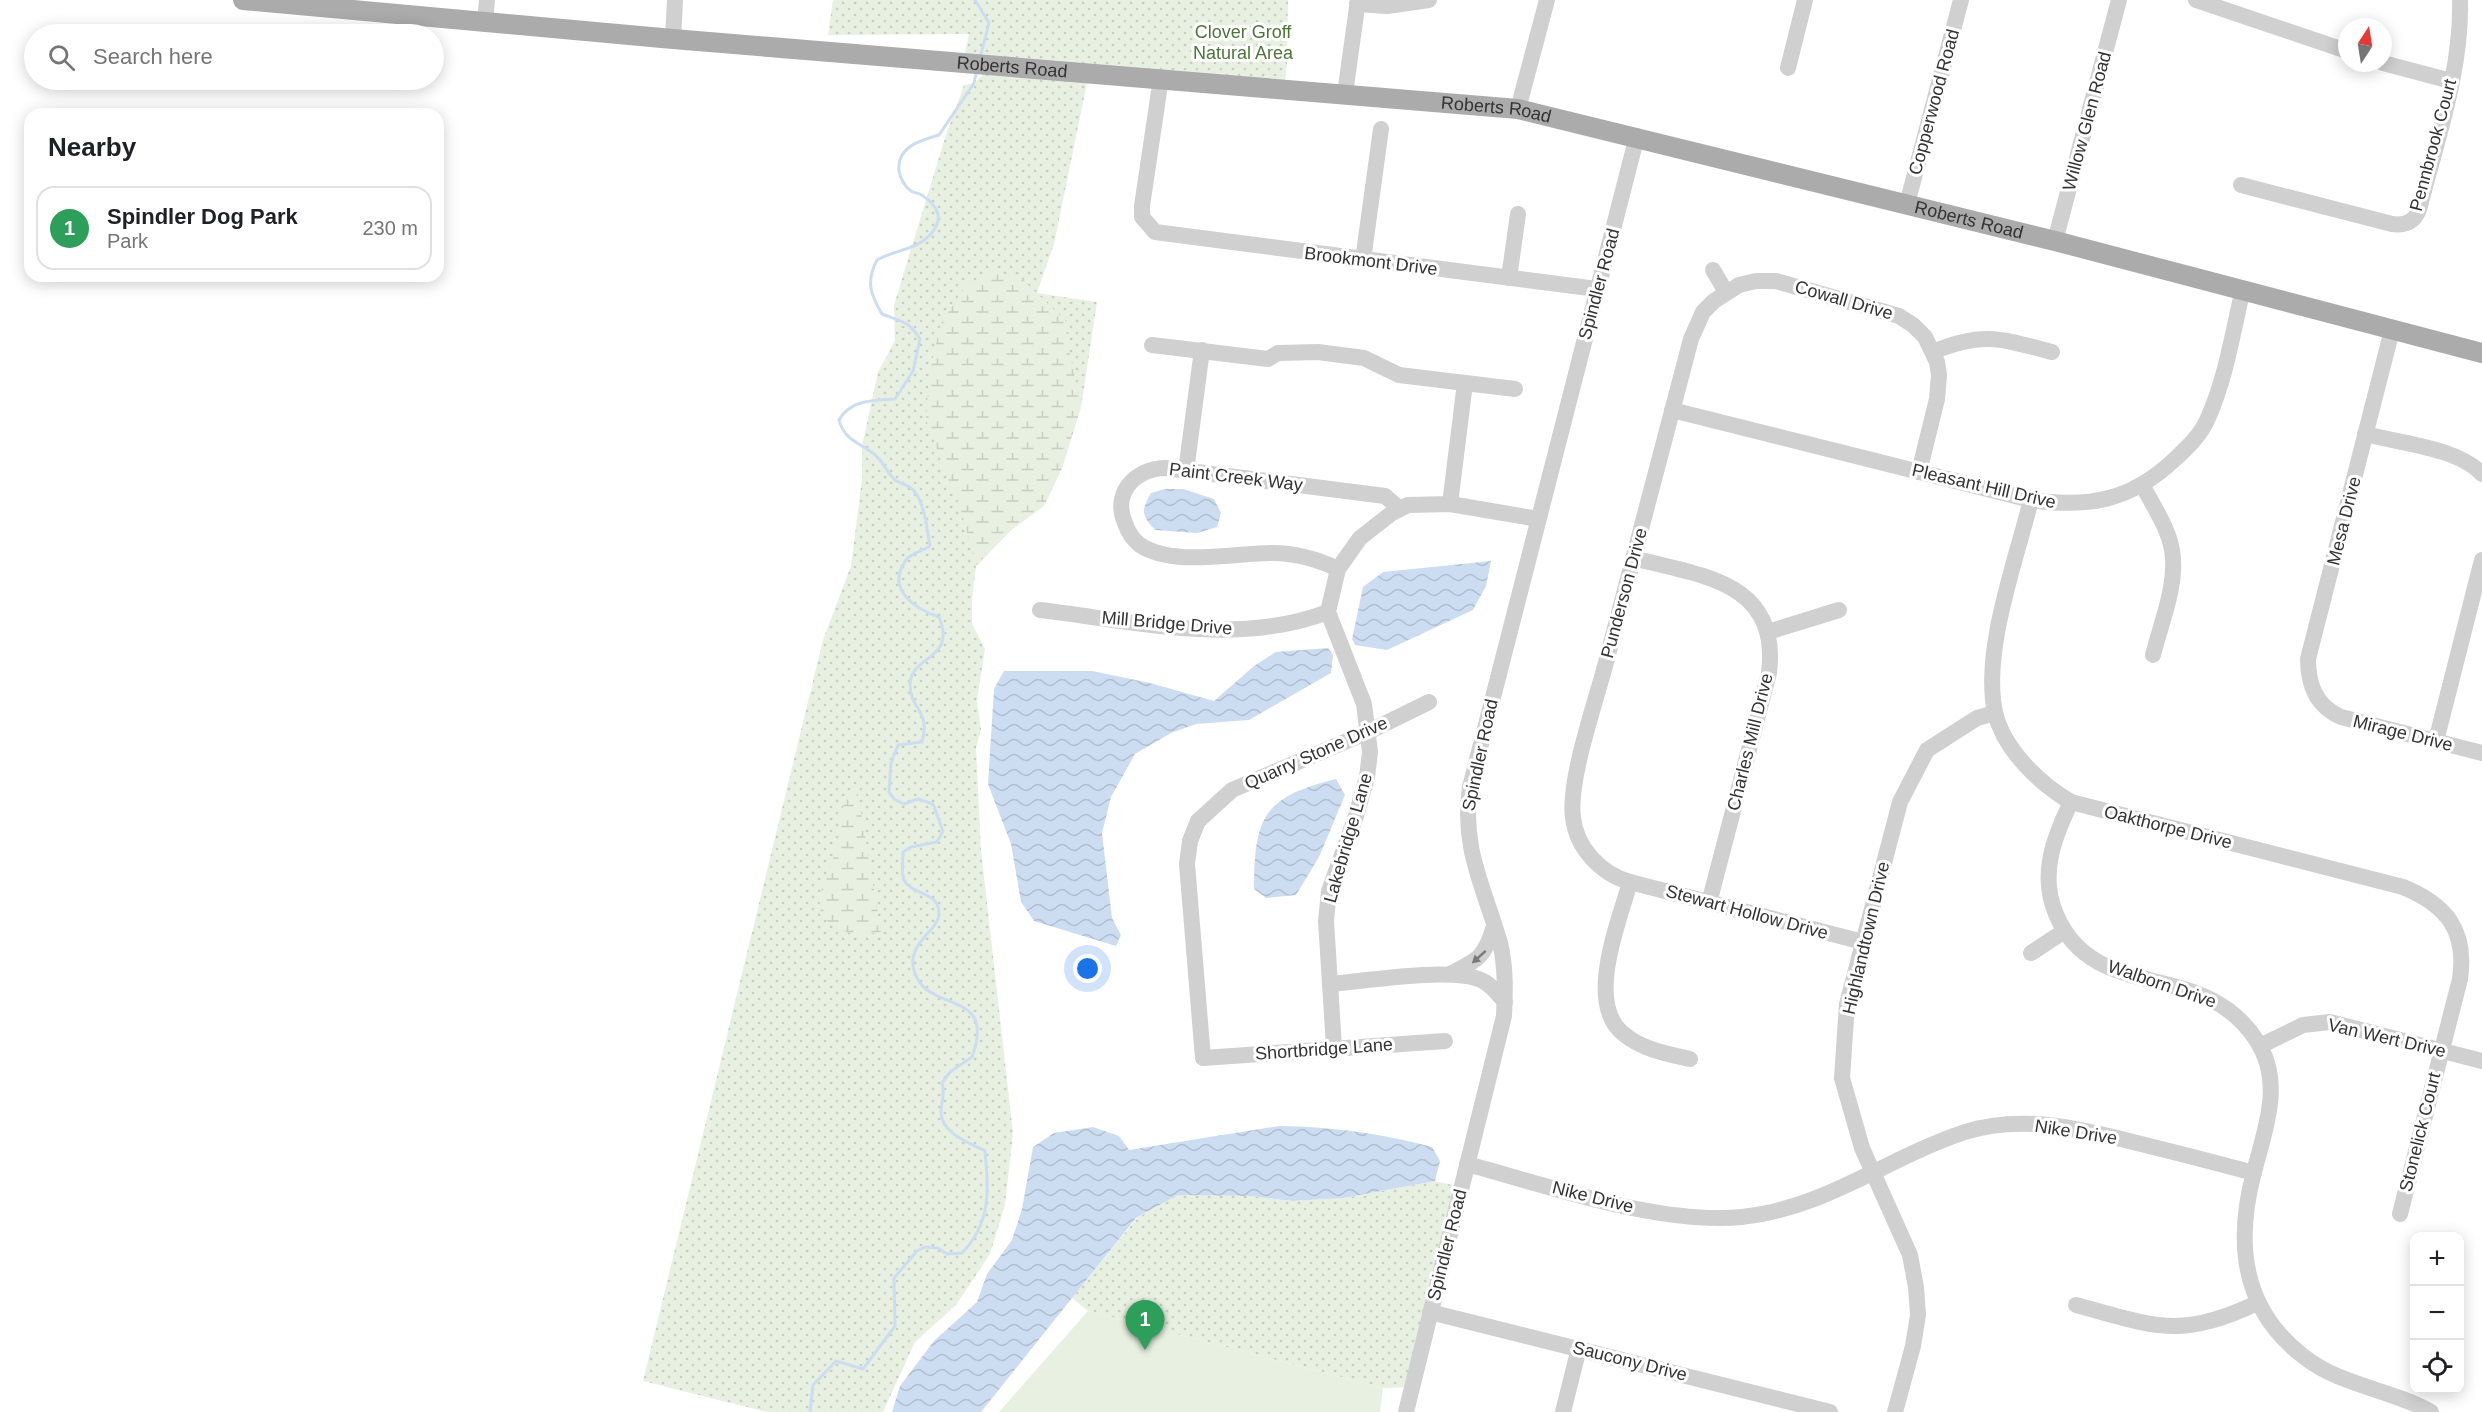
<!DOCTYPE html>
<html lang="en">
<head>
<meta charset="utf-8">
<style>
  :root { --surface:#fff; --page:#f6f6f6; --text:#202124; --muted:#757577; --line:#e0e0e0; --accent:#f5362a }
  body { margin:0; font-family:Arial,sans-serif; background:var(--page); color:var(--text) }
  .controls { position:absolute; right:18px; bottom:18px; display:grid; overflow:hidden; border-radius:12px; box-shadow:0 3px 15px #0003 }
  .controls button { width:54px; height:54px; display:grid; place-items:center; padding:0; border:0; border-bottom:2px solid var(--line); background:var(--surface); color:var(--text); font:30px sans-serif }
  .compass { position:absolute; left:2338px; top:18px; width:54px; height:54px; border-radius:50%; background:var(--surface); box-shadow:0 3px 15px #0003; rotate:12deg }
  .you { position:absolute; left:1088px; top:969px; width:21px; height:21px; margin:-15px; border:4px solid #fff; border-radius:50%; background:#1a73e8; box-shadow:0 0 0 9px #1a73e833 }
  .badge { display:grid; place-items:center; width:39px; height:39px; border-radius:50%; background:var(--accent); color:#fff; font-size:20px; font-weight:700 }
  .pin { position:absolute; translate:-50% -50px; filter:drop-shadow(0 2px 3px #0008) }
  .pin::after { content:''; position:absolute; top:32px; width:21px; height:18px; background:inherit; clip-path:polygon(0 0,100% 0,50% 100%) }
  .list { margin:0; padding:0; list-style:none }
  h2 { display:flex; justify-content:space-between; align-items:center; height:78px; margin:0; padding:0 24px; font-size:26px }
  h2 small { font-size:20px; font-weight:400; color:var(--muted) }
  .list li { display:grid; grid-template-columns:39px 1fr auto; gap:18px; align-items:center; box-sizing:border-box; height:84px; margin:0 12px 12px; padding:0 12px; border:2px solid var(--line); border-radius:18px }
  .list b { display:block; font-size:22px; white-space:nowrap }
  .list p { margin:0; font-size:20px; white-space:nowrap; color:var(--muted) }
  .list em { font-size:20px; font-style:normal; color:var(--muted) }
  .icon { flex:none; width:33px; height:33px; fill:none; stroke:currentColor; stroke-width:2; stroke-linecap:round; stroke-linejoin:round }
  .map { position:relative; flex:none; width:2482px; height:1412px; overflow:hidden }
  .search { position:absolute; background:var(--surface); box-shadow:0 3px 15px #0003; left:24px; top:24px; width:420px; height:66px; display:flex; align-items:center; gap:15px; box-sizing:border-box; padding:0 21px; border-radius:33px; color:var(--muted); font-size:22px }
  .panel { position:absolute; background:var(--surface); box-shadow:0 3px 15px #0003; left:24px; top:108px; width:420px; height:174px; border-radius:18px }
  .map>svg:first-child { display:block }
  .grass { fill:url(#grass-dots) }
  .wetland { fill:url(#wetland-marsh) }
  .park { fill:#e7f0e1 }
  .water { fill:url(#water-waves) }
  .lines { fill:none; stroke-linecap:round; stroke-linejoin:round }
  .stream { stroke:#ccddf1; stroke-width:3 }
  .minor { stroke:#d0d0d0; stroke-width:16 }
  .major { stroke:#ababab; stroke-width:20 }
  .oneway { fill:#7a7a7a }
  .labels { text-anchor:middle; stroke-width:6; stroke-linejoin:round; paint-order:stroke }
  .park-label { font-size:18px; fill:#4e743b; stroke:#fff }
  .street-label { font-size:18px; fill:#333; stroke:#fff }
</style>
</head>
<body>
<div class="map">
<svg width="2482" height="1412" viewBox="0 0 2482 1412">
  <defs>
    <pattern id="grass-dots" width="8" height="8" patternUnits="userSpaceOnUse" patternTransform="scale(1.5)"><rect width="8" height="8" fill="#e7f0e1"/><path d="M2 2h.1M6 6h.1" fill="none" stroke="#c7cec2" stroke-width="1.8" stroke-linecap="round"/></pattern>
    <pattern id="wetland-marsh" width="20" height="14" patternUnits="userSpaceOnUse" patternTransform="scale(1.5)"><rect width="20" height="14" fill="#e7f0e1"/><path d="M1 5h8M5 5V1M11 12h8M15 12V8" fill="none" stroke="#c7cec2"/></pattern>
    <pattern id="water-waves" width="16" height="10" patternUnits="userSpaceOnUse" patternTransform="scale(1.5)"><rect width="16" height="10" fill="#ccddf1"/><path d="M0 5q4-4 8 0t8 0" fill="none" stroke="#b0becf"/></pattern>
  </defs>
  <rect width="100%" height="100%" fill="#fff"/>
  <g class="grass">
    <polygon points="833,0 1288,0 1287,64 1284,89 1089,73 1054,244 1037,293 1097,302 1081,407 1062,468 1044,506 1018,523 976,566 972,599 972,624 985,649 977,700 981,729 976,748 981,850 1013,1133 1005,1205 990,1254 956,1305 915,1342 883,1412 767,1412 643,1381 823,640 851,566 862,479 862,446 878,372 895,341 894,305 945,138 964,85 974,83 993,65 963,62 969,34 828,35"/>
    <polygon points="1435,1181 1461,1187 1412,1387 1383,1388 1088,1311 1072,1298 1137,1218 1178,1195 1249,1196 1293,1201 1344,1198"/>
  </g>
  <g class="wetland">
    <polygon points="994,271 1022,279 1069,324 1068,345 1081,407 1062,468 1044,506 1010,531 976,566 964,521 926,420 929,374 941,323 967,284"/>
    <path d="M857,788L881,932C852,937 844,934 821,916L819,896L834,856L844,802Z"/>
  </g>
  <polygon class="park" points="1088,1311 1383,1388 1380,1412 999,1412"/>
  <g class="water">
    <path d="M1165,489H1183L1214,499L1221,513L1217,527L1197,533L1155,530C1141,514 1141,511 1151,493Z"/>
    <polygon points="1491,561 1486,586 1473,610 1387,650 1355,645 1352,639 1363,587 1383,572"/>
    <polygon points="1328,648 1333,655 1331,673 1249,720 1196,724 1171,733 1135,754 1111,797 1102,833 1112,918 1121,935 1116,946 1034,921 1021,902 1011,844 988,784 994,689 1004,671 1092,671 1150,683 1214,701 1254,666 1276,652"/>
    <path d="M1336,779L1345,795L1319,857L1296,895L1266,898L1254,889C1254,816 1264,797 1336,779Z"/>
    <path d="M1279,1126C1334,1127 1379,1133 1432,1147L1440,1161L1435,1181L1344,1198L1293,1201L1249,1196L1178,1195L1136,1218L981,1412H892L900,1386L934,1341L977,1302L987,1274L1012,1240L1022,1209L1033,1147L1054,1133L1093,1127L1119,1136L1129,1150Z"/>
  </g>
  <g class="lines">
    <g class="stream">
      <polyline points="975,0 989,23 980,58"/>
      <path d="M810,1412L813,1385L836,1361L863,1369L895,1326L894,1278L917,1251L925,1247L938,1248L947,1254L962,1253C991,1223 989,1190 985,1151C970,1143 940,1133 941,1111C942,1099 945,1097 942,1083L950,1072L972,1057C996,991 934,1012 917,978C900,944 940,932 939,913C939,891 911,895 904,880C901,872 903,860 903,852L911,847L937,842L943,831L933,804L918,799L904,804L894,799L889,792L891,763L898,745L922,742C931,710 910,710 910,684C911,655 957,660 939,617C915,609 885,589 906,560C910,554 924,550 930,546C927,529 925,506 915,492C909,484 902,485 895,480C887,473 883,461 874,454C860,443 844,440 839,420C850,400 873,400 895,399L913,371L920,339C908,320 902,322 882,314C870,294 866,281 877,260C894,250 917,250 931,234C944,219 938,206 923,196C920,193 914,193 911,191C905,187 900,178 899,171C896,147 921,140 939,135L974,83L977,70"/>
    </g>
    <g class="minor">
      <polyline points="2196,0 2347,51"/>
      <polyline points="1357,4 1387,6 1429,0"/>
      <polyline points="485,23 487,0"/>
      <polyline points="673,39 675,0"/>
      <polyline points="2383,63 2451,81"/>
      <polyline points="1788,68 1805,0"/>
      <polyline points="1161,78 1142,206 1142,217 1155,232 1597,289"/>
      <polyline points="1345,94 1358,0"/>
      <polyline points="1518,109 1547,0"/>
      <path d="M2241,185L2392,224C2407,226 2416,221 2420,206C2437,139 2462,69 2460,0"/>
      <polyline points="1907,204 1961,0"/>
      <polyline points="2055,241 2119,0"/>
      <polyline points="1363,260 1381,129"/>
      <polyline points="1713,270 1726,292"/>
      <polyline points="1509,278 1518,214"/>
      <path d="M2392,330L2308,659C2308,685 2316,706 2341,717L2482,753"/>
      <polyline points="1152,345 1268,359 1278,353 1318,352 1364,358 1399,375 1515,389"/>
      <path d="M1933,352C1983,331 2002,339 2052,352"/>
      <path d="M1672,410L2031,500C2089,508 2130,501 2174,460C2187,448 2201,435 2208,418C2226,378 2233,331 2243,289"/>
      <path d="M2365,434C2400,443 2458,448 2482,474"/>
      <polyline points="1186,471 1202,350"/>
      <path d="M2143,486C2153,506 2168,527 2172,550C2178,583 2161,623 2153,655"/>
      <path d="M2031,500C2016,561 1982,651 1995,712C2003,749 2040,784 2071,802L2403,887C2447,905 2467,931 2460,979L2400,1214"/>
      <polyline points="1450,504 1465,383"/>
      <path d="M1633,558C1702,576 1780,581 1769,673L1709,903"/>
      <path d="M1338,569C1317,559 1295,553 1272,553C1234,553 1173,567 1140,545C1132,539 1128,532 1125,523C1112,493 1135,469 1165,468L1385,496L1399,508"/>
      <path d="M1040,610C1134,621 1236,647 1328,612"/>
      <polyline points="1768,632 1839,610"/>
      <polyline points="1429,702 1368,732 1232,790 1198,821 1190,841 1187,864 1203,1058 1445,1041"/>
      <polyline points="2436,741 2482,560"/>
      <path d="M2071,802C2054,837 2039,875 2056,914C2094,1006 2203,956 2257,1041C2284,1083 2265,1129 2254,1172C2235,1243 2242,1309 2303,1356C2340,1386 2391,1389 2431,1412"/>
      <path d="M1630,882C1619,922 1584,1005 1625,1035C1644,1050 1668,1054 1690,1059"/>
      <path d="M1863,942L1630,882C1601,874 1576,848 1573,817C1568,781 1595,704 1605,666C1634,557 1662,448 1691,339L1703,312L1714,301L1739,285L1756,281H1776L1899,316L1913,325L1925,337L1937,362L1939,375L1937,399L1919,472"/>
      <polyline points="2031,953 2063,932"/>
      <path d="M1450,974C1478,960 1485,957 1494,926"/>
      <path d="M1330,984C1365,981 1452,967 1481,980C1491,984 1498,994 1505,1002"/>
      <polyline points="2260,1046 2303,1025 2330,1022 2482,1061"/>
      <polyline points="1334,1047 1326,921 1329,891 1356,816 1367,777 1370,752 1364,704 1328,612 1338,569 1360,538 1392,513 1408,505 1450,504 1538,519"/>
      <path d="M1467,1164C1549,1186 1658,1225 1742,1217C1824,1209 1889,1157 1965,1132C2027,1112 2092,1132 2153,1147C2186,1155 2220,1164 2254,1173"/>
      <path d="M2076,1305C2154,1326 2180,1340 2257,1303"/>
      <polyline points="1430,1312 1830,1412"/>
      <path d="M1406,1412L1504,1016C1505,992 1506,967 1500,943C1484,887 1461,848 1470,787L1637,136"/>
      <polyline points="1563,1412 1579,1348"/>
      <polyline points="1895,1412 1913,1346 1918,1315 1916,1287 1910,1255 1862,1148 1842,1078 1847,1004 1900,802 1927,750 1977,718 1995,713"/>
    </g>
    <path class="major" id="s1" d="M243,0L673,39L1518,109L2055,241L2482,353"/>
  </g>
  <defs><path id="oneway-solid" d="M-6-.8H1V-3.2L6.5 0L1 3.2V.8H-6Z" transform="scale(1.5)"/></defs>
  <use class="oneway" href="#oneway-solid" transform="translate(1479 957) rotate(138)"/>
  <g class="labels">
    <g class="park-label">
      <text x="1243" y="38">Clover Groff<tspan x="1243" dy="21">Natural Area</tspan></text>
    </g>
    <g class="street-label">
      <text dy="6" stroke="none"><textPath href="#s1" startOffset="772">Roberts Road</textPath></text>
      <text transform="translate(1934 102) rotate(-75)" y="6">Copperwood Road</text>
      <text dy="6" stroke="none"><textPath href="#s1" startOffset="1258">Roberts Road</textPath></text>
      <text transform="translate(2087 121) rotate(-75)" y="6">Willow Glen Road</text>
      <text transform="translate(2433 145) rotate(-75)" y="6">Pennbrook Court</text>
      <text dy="6" stroke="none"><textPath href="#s1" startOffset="1744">Roberts Road</textPath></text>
      <text transform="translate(1371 261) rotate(7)" y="6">Brookmont Drive</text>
      <text transform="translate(1599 284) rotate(-75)" y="6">Spindler Road</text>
      <text transform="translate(1844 300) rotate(16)" y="6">Cowall Drive</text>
      <text transform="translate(1236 477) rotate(7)" y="6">Paint Creek Way</text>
      <text transform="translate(1984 486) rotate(13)" y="6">Pleasant Hill Drive</text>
      <text transform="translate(2344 521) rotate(-76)" y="6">Mesa Drive</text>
      <text transform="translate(1624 593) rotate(-75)" y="6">Punderson Drive</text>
      <text transform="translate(1167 623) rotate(5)" y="6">Mill Bridge Drive</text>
      <text transform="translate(2403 733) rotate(14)" y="6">Mirage Drive</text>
      <text transform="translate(1750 742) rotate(-76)" y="6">Charles Mill Drive</text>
      <text transform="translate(1316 753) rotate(-24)" y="6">Quarry Stone Drive</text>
      <text transform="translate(1480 755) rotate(-78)" y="6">Spindler Road</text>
      <text transform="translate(2168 827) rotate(14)" y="6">Oakthorpe Drive</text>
      <text transform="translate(1348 838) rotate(-74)" y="6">Lakebridge Lane</text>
      <text transform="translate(1747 912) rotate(15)" y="6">Stewart Hollow Drive</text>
      <text transform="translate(1866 938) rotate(-77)" y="6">Highlandtown Drive</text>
      <text transform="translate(2162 984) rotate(19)" y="6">Walborn Drive</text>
      <text transform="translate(2387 1038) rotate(13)" y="6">Van Wert Drive</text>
      <text transform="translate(1324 1049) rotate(-4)" y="6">Shortbridge Lane</text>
      <text transform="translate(2076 1132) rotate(9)" y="6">Nike Drive</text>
      <text transform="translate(2420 1132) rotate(-76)" y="6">Stonelick Court</text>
      <text transform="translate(1593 1197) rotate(14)" y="6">Nike Drive</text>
      <text transform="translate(1447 1245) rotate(-76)" y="6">Spindler Road</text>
      <text transform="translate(1630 1361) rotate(14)" y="6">Saucony Drive</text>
    </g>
  </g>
</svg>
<div class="controls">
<button>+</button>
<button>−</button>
<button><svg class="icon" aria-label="locate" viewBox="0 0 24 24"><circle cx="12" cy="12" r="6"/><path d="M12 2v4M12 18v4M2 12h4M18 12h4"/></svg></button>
</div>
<svg class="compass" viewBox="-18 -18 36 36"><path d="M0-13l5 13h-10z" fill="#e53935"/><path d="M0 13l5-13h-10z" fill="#757577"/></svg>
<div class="you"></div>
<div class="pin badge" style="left:1145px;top:1350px;background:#2e9e5b">1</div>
<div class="search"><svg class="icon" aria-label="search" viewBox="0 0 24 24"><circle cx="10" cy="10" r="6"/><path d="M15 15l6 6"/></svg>Search here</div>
<section class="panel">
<h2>Nearby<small></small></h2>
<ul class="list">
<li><span class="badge" style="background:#2e9e5b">1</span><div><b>Spindler Dog Park</b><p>Park</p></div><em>230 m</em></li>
</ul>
</section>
</div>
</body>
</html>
